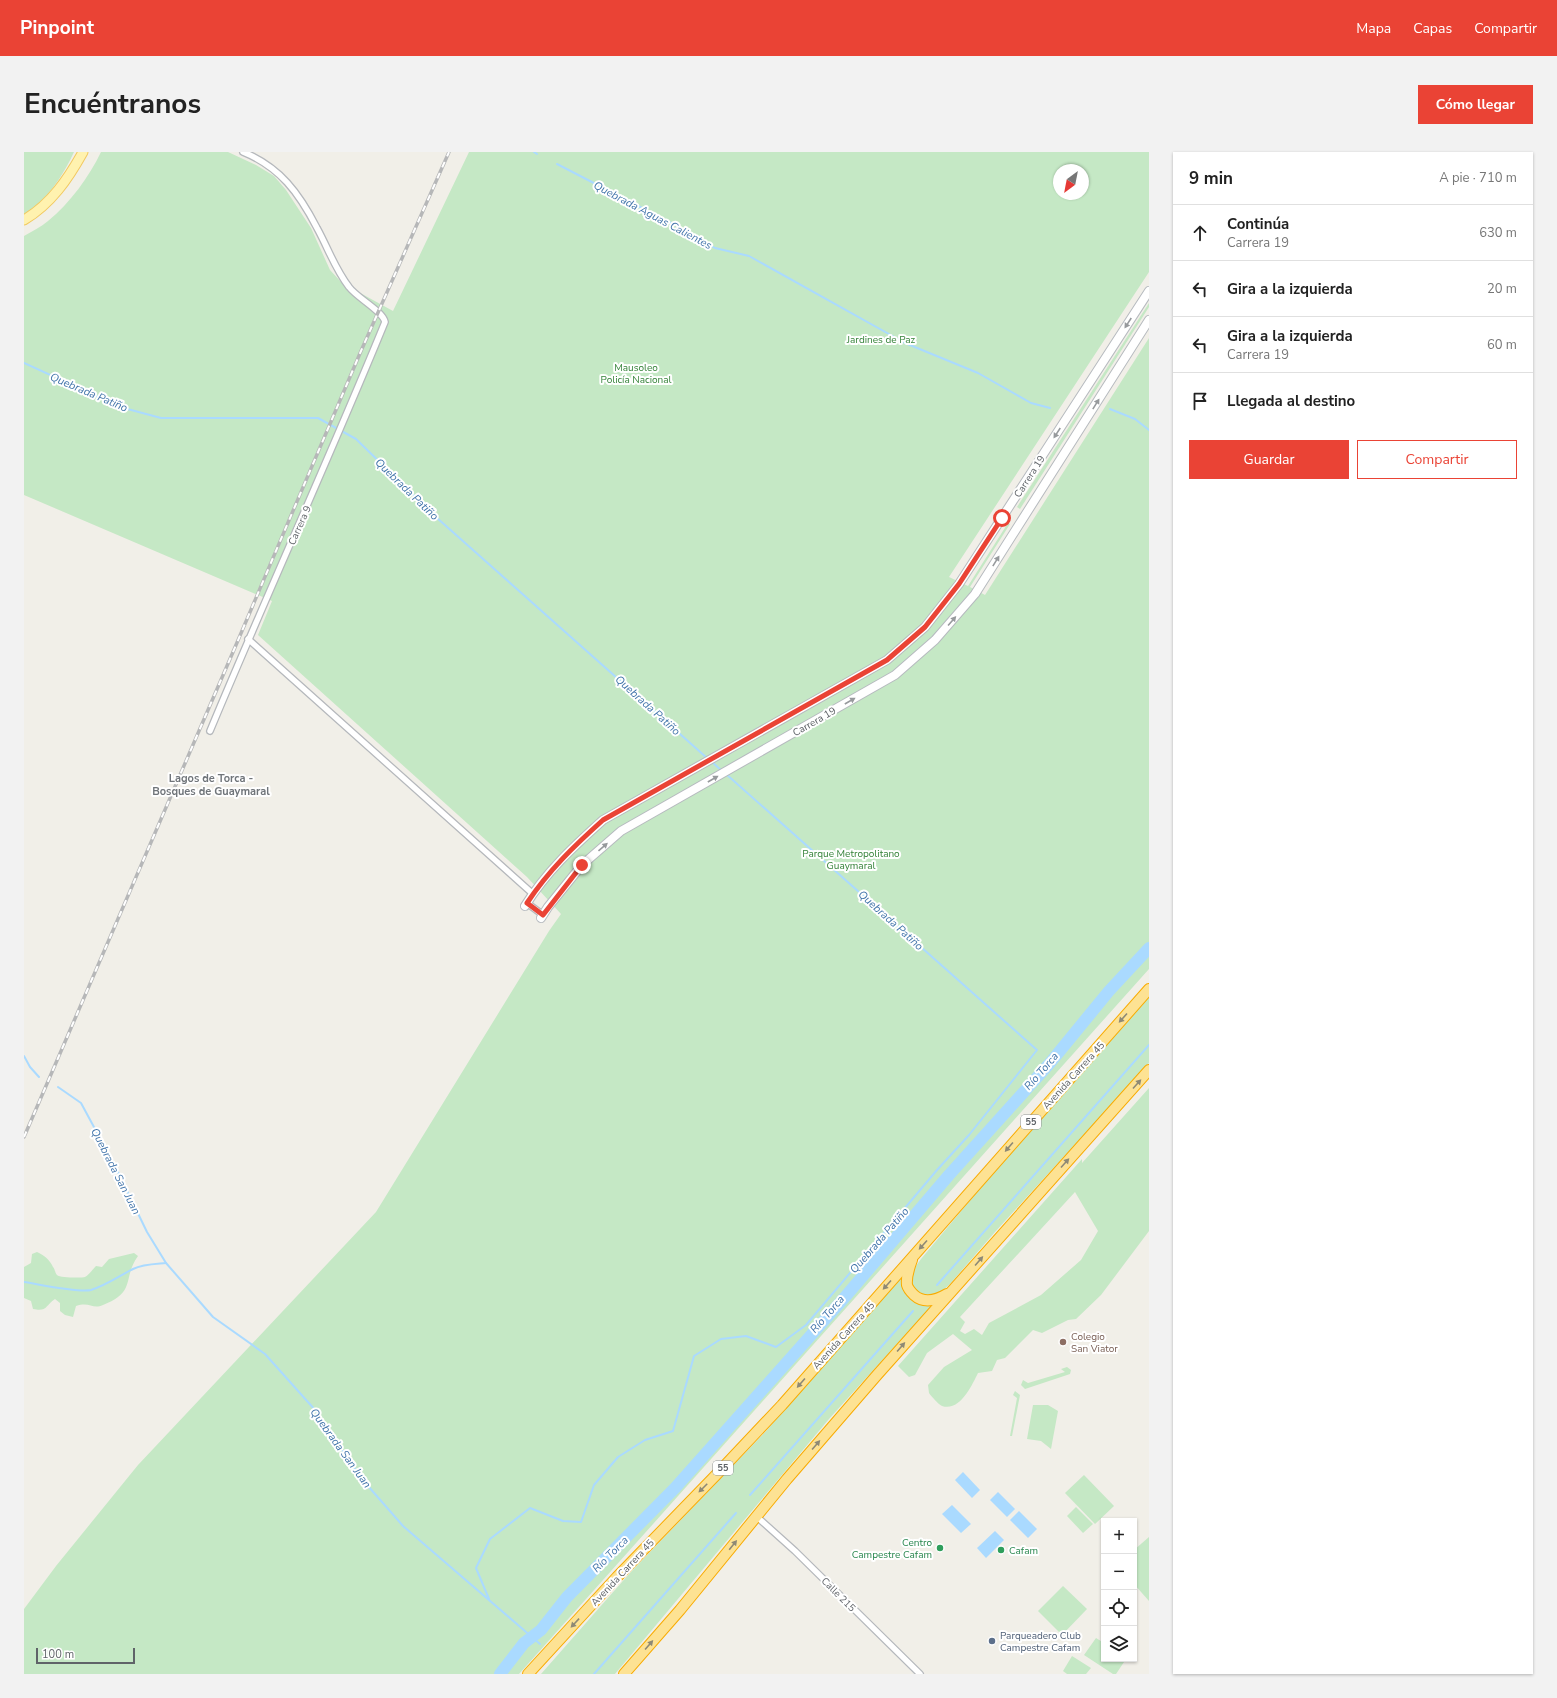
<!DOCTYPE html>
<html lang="es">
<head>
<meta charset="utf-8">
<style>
  :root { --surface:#fff; --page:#f2f2f2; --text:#222; --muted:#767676; --line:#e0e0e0; --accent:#ea4335 }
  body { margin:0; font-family:"Nunito Sans",sans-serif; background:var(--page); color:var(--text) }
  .controls { position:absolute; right:12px; bottom:12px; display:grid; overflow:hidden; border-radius:0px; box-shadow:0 1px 3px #0004 }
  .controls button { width:36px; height:36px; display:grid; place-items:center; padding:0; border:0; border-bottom:1px solid var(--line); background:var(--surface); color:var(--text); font:20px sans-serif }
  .compass { position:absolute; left:1029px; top:12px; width:36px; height:36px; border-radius:50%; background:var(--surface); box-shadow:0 1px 3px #0004; rotate:212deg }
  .scale { position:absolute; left:12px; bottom:10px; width:99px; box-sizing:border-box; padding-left:4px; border:2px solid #5f6368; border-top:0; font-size:11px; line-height:14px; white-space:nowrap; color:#5f6368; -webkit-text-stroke:3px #fff; paint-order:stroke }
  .stop { position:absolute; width:12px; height:12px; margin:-9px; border:3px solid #ea4335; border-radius:50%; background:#fff }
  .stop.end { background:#ea4335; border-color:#fff; box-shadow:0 1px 4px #0008 }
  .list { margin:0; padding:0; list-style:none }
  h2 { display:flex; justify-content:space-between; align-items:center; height:52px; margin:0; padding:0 16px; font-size:17px }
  h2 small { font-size:13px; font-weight:400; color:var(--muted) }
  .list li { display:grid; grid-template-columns:26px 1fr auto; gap:12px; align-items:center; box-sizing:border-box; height:56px; padding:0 16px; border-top:1px solid var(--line) }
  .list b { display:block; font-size:15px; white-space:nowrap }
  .list p { margin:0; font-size:13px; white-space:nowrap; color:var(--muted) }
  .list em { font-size:13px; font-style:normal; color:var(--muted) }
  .actions { display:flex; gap:8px; padding:12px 16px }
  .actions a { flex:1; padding:9px 0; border:1px solid var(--accent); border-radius:0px; text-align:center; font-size:14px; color:var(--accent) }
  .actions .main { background:var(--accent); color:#fff }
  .icon { flex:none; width:22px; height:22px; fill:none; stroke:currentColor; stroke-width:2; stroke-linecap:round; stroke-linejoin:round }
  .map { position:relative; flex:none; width:1125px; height:1522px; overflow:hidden; border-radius:0px }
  header { display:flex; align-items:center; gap:24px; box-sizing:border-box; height:56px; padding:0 20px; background:var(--accent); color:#fff }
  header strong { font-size:19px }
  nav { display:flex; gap:22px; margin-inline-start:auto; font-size:14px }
  .intro { display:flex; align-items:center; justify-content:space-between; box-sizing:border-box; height:96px; padding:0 24px }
  h1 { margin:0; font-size:28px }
  .button { padding:10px 18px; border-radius:0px; background:var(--accent); color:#fff; font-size:14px; font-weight:700 }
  main { display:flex; gap:24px; padding:0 24px }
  aside { flex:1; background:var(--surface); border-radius:0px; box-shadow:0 1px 3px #0004 }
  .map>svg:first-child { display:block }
  .green { fill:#c5e8c5; fill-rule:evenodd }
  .water { fill:#aadaff }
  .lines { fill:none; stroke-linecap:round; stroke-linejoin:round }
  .stream { stroke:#aadaff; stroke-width:2 }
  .river { stroke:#aadaff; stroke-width:12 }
  .street-casing { stroke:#b5b8bc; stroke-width:8 }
  .secondary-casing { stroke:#b6babf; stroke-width:10 }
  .primary-casing { stroke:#f2c960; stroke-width:11 }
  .highway-casing { stroke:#f9ab00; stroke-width:12 }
  .street { stroke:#fff; stroke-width:5.5 }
  .secondary { stroke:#fff; stroke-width:8 }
  .primary { stroke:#fff2af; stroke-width:9 }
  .highway { stroke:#fde293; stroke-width:10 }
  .rail-casing { stroke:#b6b7b8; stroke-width:3.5 }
  .rail { stroke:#fff; stroke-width:2; stroke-dasharray:6; stroke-linecap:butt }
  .oneway { fill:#979a9d }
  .oneway2 { fill:#8e8975 }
  .route { stroke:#ea4335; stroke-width:5 }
  .education-dot { fill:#8d6e63; stroke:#fff; stroke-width:1.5 }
  .leisure-dot { fill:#2e9e5b; stroke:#fff; stroke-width:1.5 }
  .service-dot { fill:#5c6f8a; stroke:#fff; stroke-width:1.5 }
  .labels { text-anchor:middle; stroke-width:4; stroke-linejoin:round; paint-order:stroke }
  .shield { fill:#fff; stroke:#8f9295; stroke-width:1 }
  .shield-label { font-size:9px; font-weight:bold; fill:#5f6368 }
  .park-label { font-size:10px; fill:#348238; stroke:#fff }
  .street-label { font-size:10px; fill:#5f6368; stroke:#fff }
  .education-label { font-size:10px; fill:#785e54; stroke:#fff; text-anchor:start }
  .leisure-label { font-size:10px; fill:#27864d; stroke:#fff; text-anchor:end }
  .service-label { font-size:10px; fill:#4e5e75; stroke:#fff; text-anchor:start }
  .water-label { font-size:11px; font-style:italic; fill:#4174aa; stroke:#fff }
  .neighbourhood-label { font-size:11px; font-weight:bold; fill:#70757a; stroke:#fff }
</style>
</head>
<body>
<header>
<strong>Pinpoint</strong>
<nav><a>Mapa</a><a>Capas</a><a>Compartir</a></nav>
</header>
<div class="intro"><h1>Encuéntranos</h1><a class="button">Cómo llegar</a></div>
<main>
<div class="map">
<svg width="1125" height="1522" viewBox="0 0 1125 1522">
  <rect width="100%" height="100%" fill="#f1efe8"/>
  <g class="green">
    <path d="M0,0H50C39,24 23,48 0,63Z"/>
    <path d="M77,0H204L232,13L250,24L262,38L287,76L306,118L318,131L369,159L445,0H1125V120L925,425L944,434L984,371L986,372L946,435L961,443L1125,186V817L495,1522H0V1457L32,1414L114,1313L352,1060L525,779L537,762L503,725L234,483L248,449L0,343V84C8,79 17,75 24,69C46,51 65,25 77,0ZM1035,18H1059V42H1035Z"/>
    <polygon points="1125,151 1125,155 996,357 993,355"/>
    <polygon points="1125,844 1125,911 971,1080 926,1132 913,1144 902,1146 892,1142 885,1128 889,1118 897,1107 979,1009"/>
    <path d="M1125,936V1079L1077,1143L1052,1167L1044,1168L1018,1181L1009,1178L981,1206L973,1208L968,1219L954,1221C948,1233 936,1260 918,1254C914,1252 908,1245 905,1241L904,1233L920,1215L948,1198L929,1182L903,1201L891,1223L885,1225L874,1214L1058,1007V1011ZM1051,1040L1074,1079L1057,1108L1017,1143L965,1171L958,1183L950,1177L941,1182L936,1179L941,1170L936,1165Z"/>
    <path d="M13,1100C20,1103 26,1108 29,1115C31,1117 31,1121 33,1123C36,1126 58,1126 61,1125C65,1123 69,1117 72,1114L78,1115L85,1107L110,1101L114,1104C98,1126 113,1140 79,1153C68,1158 66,1149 52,1154L49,1165L41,1163L36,1159V1151L31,1147C21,1154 23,1160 9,1157L7,1149L0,1146V1115L7,1111L8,1102Z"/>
    <polygon points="878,1122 879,1135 909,1152 805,1267 591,1522 517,1522 605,1422 743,1278"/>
    <polygon points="1043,1215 1047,1218 1046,1222 1001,1237 997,1233 999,1228 1004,1231 1041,1220 1037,1217"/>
    <polygon points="991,1239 996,1243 988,1284 986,1284 993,1246 989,1243"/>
    <polygon points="1009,1253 1024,1253 1034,1259 1027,1297 1017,1289 1003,1287"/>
    <polygon points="1060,1323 1090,1354 1071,1372 1041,1341"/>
    <polygon points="1052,1355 1069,1372 1059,1381 1043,1364"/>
    <polygon points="1125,1385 1125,1449 1110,1432 1110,1398"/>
    <polygon points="1039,1434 1063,1457 1038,1483 1014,1459"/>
    <polygon points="1072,1486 1080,1491 1080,1507 1102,1507 1092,1522 1089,1522 1060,1503"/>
    <polygon points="1048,1504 1067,1516 1062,1522 1043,1522 1039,1519"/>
  </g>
  <g class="water">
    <polygon points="939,1320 956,1338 948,1346 931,1328"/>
    <polygon points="974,1340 991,1357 983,1365 966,1348"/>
    <polygon points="928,1353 947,1372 937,1381 918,1362"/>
    <polygon points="995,1359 1013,1377 1004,1386 986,1368"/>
    <polygon points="971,1379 980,1388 962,1406 953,1396"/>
  </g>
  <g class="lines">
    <g class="stream">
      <polyline points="510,0 513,2"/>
      <polyline points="533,12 651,73 691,96 725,104 881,191 954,221 1007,251 1026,256"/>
      <polyline points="0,211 96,255 137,266 294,266 332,287 413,366 683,606"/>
      <polyline points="1086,257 1111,267 1125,278"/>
      <polyline points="688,610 698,619"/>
      <polyline points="0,904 6,915 15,925"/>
      <polyline points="34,935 57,951 91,1014 123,1080 142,1111 189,1165 241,1202 292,1259 337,1326 379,1374 516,1492"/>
      <path d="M0,1130C14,1132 55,1141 67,1138C83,1133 95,1124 109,1117C119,1112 131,1112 142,1111"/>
      <polyline points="913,1133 1125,893"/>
      <polyline points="726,1343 889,1159"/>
      <polyline points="465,1447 452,1416 466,1387 506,1356 539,1369 557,1370 570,1333 594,1305 621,1288 649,1279 670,1204 697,1187 722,1184 752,1195 782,1173 913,1018 945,983 1013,898 702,622"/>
      <polyline points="570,1522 712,1361"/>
    </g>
    <polyline class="river" points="476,1522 500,1491 517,1478 543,1445 651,1336 821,1145 925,1023 1026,911 1085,839 1125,796"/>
    <defs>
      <g id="street">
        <polyline points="224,487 509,742"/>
        <path d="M186,579C243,442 305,307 361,170C359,159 333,146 325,135C311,117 304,96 293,76C275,41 256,15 219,0"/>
        <polyline points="503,751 519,763"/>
        <polyline points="732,1364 771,1399 896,1522"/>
      </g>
      <g id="secondary">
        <path d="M501,754C522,720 549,695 579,668L863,508L901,475L935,432L1125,139"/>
        <polyline points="517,766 524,755 558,713 597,679 871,523 911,488 951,442 1125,168"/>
      </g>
      <path id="primary" d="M0,68C27,52 44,27 59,0"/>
      <g id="highway">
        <path d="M888,1108C885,1116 882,1124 883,1133C884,1137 887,1140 890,1143C900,1152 913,1148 923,1142"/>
        <polyline points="504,1522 593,1425 692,1323 758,1253 1125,837"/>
        <polyline points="600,1522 656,1458 763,1327 853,1223 1125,918"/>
      </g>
    </defs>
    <use href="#street" class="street-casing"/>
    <use href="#secondary" class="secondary-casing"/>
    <use href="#primary" class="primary-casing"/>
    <use href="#highway" class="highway-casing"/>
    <use href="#street" class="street"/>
    <use href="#secondary" class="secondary"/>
    <use href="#primary" class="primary"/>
    <use href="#highway" class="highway"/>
    <defs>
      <polyline id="rail" points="0,985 209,500 337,199 425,0"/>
    </defs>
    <use href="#rail" class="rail-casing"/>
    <use href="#rail" class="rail"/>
  </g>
  <defs><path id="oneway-solid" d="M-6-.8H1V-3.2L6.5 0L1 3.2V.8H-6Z"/></defs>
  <g class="oneway">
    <use href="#oneway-solid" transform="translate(1104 171) rotate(123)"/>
    <use href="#oneway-solid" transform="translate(1072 252) rotate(-58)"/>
    <use href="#oneway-solid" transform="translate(1033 281) rotate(123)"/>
    <use href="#oneway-solid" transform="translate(972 409) rotate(-58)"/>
    <use href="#oneway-solid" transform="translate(928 469) rotate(-49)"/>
    <use href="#oneway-solid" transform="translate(826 549) rotate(-30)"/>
    <use href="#oneway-solid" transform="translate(689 627) rotate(-30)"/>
    <use href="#oneway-solid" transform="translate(579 695) rotate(-41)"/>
  </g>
  <g class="oneway2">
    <use href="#oneway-solid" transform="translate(1099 866) rotate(132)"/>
    <use href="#oneway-solid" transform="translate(1113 932) rotate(-48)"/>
    <use href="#oneway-solid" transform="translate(985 995) rotate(131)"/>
    <use href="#oneway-solid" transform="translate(1041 1011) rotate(-48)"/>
    <use href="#oneway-solid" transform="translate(899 1093) rotate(132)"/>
    <use href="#oneway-solid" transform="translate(955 1109) rotate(-49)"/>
    <use href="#oneway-solid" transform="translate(863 1133) rotate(132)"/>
    <use href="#oneway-solid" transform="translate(877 1195) rotate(-49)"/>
    <use href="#oneway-solid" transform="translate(777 1231) rotate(131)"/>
    <use href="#oneway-solid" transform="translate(792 1293) rotate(-49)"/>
    <use href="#oneway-solid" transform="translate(679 1336) rotate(135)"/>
    <use href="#oneway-solid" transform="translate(709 1393) rotate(-51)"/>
    <use href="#oneway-solid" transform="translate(551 1471) rotate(133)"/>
    <use href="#oneway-solid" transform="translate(625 1493) rotate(-49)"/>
  </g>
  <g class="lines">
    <path class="route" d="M558,713L519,763L503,751C525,718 550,694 579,668L863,508L901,475L935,432L978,366"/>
  </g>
  <circle class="education-dot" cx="1039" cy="1190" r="4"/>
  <g class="leisure-dot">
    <circle cx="916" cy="1396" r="4"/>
    <circle cx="977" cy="1398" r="4"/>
  </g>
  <circle class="service-dot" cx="968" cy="1489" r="4"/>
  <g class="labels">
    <g class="shield">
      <rect x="997" y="963" width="20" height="14" rx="3"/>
      <rect x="689" y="1309" width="20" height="14" rx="3"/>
    </g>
    <g class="shield-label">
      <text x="1007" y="973">55</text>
      <text x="699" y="1319">55</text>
    </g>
    <g class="park-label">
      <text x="857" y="191">Jardines de Paz</text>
      <text x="612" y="219">Mausoleo<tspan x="612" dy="12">Policía Nacional</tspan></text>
      <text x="827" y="705">Parque Metropolitano<tspan x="827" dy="12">Guaymaral</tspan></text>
    </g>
    <g class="street-label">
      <text transform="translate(1005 324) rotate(-57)" y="4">Carrera 19</text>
      <text transform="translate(275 373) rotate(-66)" y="4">Carrera 9</text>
      <text transform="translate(790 569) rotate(-30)" y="4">Carrera 19</text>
      <text transform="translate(1049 923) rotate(-48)" y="4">Avenida Carrera 45</text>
      <text transform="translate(819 1183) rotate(-48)" y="4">Avenida Carrera 45</text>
      <text transform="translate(598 1420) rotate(-47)" y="4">Avenida Carrera 45</text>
      <text transform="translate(815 1442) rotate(45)" y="4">Calle 215</text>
    </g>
    <g class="education-label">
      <text x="1047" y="1188">Colegio<tspan x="1047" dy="12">San Viator</tspan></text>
    </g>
    <g class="leisure-label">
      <text x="908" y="1394">Centro<tspan x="908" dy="12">Campestre Cafam</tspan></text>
      <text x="985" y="1402" text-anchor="start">Cafam</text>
    </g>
    <g class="service-label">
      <text x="976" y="1487">Parqueadero Club<tspan x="976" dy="12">Campestre Cafam</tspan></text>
    </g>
    <g class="water-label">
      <text transform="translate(629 63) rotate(28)" y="4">Quebrada Aguas Calientes</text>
      <text transform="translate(65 240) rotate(23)" y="4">Quebrada Patiño</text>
      <text transform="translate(383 337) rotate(44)" y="4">Quebrada Patiño</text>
      <text transform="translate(624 553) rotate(42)" y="4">Quebrada Patiño</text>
      <text transform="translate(867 768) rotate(42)" y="4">Quebrada Patiño</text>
      <text transform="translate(1017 919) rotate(-49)" y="4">Río Torca</text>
      <text transform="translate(92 1019) rotate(63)" y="4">Quebrada San Juan</text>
      <text transform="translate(855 1088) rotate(-49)" y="4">Quebrada Patiño</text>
      <text transform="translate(803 1162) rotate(-49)" y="4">Río Torca</text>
      <text transform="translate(317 1296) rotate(54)" y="4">Quebrada San Juan</text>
      <text transform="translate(586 1402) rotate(-45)" y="4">Río Torca</text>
    </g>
    <g class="neighbourhood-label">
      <text x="187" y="630">Lagos de Torca -<tspan x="187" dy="13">Bosques de Guaymaral</tspan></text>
    </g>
  </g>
</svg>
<div class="controls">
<button>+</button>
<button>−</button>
<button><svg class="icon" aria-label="locate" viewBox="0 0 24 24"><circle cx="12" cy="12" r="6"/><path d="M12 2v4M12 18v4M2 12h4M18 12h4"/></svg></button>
<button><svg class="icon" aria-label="layers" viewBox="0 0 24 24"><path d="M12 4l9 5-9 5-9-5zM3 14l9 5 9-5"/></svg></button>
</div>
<svg class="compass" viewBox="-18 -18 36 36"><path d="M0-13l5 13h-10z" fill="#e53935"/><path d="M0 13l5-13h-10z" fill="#767676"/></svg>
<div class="scale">100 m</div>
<div class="stop" style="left:978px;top:366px"></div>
<div class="stop end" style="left:558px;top:713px"></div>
</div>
<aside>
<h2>9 min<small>A pie · 710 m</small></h2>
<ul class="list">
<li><svg class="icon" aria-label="ahead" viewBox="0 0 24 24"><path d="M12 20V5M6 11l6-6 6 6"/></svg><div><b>Continúa</b><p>Carrera 19</p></div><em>630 m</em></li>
<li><svg class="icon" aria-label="left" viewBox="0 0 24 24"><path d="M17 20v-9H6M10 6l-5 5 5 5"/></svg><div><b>Gira a la izquierda</b></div><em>20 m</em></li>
<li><svg class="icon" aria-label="left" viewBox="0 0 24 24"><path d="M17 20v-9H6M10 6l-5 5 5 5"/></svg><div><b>Gira a la izquierda</b><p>Carrera 19</p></div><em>60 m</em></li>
<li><svg class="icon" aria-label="arrive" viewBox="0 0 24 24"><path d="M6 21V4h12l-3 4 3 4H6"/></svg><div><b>Llegada al destino</b></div></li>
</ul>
<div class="actions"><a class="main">Guardar</a><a>Compartir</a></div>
</aside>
</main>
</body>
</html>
